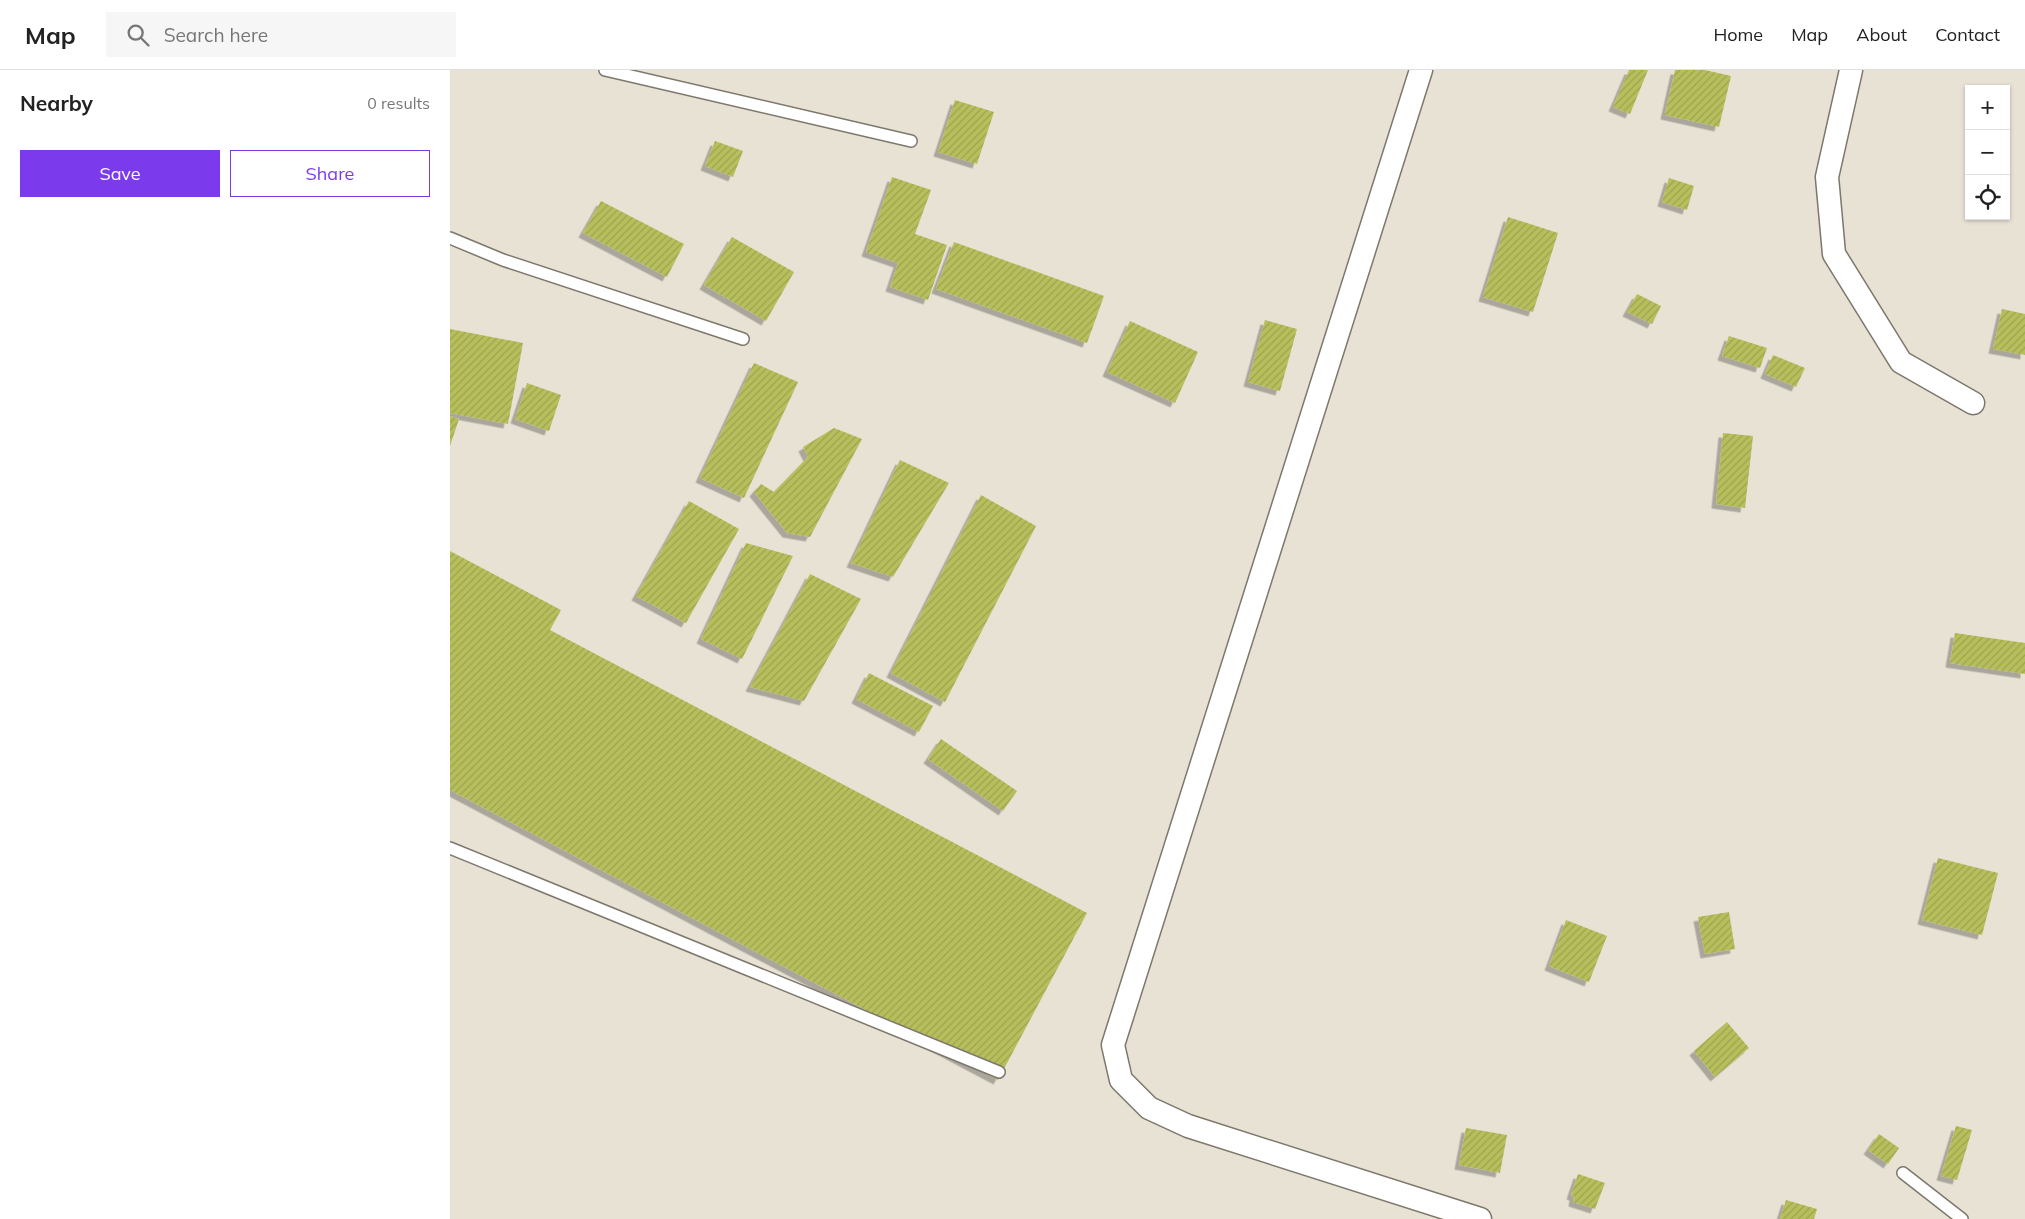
<!DOCTYPE html>
<html lang="en">
<head>
<meta charset="utf-8">
<style>
  :root { --surface:#fff; --page:#f6f6f6; --text:#222; --muted:#767676; --line:#e0e0e0; --accent:#7c3aed }
  body { margin:0; font-family:Mulish,sans-serif; background:var(--page); color:var(--text) }
  .controls { position:absolute; right:15px; top:15px; display:grid; overflow:hidden; border-radius:0px; box-shadow:0 1px 4px #0004 }
  .controls button { width:45px; height:45px; display:grid; place-items:center; padding:0; border:0; border-bottom:1px solid var(--line); background:var(--surface); color:var(--text); font:25px sans-serif }
  .list { margin:0; padding:0; list-style:none }
  h2 { display:flex; justify-content:space-between; align-items:center; height:65px; margin:0; padding:0 20px; font-size:21px }
  h2 small { font-size:16px; font-weight:400; color:var(--muted) }
  .actions { display:flex; gap:10px; padding:15px 20px }
  .actions a { flex:1; padding:11px 0; border:1px solid var(--accent); border-radius:0px; text-align:center; font-size:18px; color:var(--accent) }
  .actions .main { background:var(--accent); color:#fff }
  .icon { flex:none; width:28px; height:28px; fill:none; stroke:currentColor; stroke-width:2; stroke-linecap:round; stroke-linejoin:round }
  .map { position:relative; flex:none; width:1575px; height:1149px; overflow:hidden }
  header { display:flex; align-items:center; gap:30px; box-sizing:border-box; height:70px; padding:0 25px; background:var(--surface); border-bottom:1px solid var(--line) }
  header strong { font-size:24px }
  nav { display:flex; gap:28px; margin-inline-start:auto; font-size:18px }
  .search { width:350px; height:45px; background:var(--page); display:flex; align-items:center; gap:12px; box-sizing:border-box; padding:0 18px; border-radius:0px; color:var(--muted); font-size:19px }
  main { display:flex }
  aside { flex:1; background:var(--surface) }
  .map>svg:first-child { display:block }
  .building { fill:url(#building-hatch); filter:url(#shadow) }
  .lines { fill:none; stroke-linecap:round; stroke-linejoin:round }
  .service-casing { stroke:#7d776c; stroke-width:14 }
  .minor-casing { stroke:#7d776c; stroke-width:25 }
  .service { stroke:#fff; stroke-width:11 }
  .minor { stroke:#fff; stroke-width:22 }
</style>
</head>
<body>
<header>
<strong>Map</strong>
<div class="search"><svg class="icon" aria-label="search" viewBox="0 0 24 24"><circle cx="10" cy="10" r="6"/><path d="M15 15l6 6"/></svg>Search here</div>
<nav><a>Home</a><a>Map</a><a>About</a><a>Contact</a></nav>
</header>
<main>
<aside>
<h2>Nearby<small>0 results</small></h2>
<ul class="list">
</ul>
<div class="actions"><a class="main">Save</a><a>Share</a></div>
</aside>
<div class="map">
<svg width="1575" height="1149" viewBox="0 0 1575 1149">
  <defs>
    <pattern id="building-hatch" width="6" height="6" patternUnits="userSpaceOnUse" patternTransform="scale(1.25)"><rect width="6" height="6" fill="#b7bf5c"/><path d="M-1 1l2-2M0 6l6-6M5 7l2-2" fill="none" stroke="#9da34f"/></pattern>
    <filter id="shadow"><feDropShadow dx="-4.5" dy="4.5" stdDeviation="0" flood-color="#0004"/></filter>
  </defs>
  <rect width="100%" height="100%" fill="#e8e2d5"/>
  <g class="building">
    <polygon points="1179,0 1198,0 1180,44 1163,37"/>
    <polygon points="1225,0 1255,0 1281,6 1269,57 1215,45"/>
    <polygon points="505,30 544,42 527,94 488,82"/>
    <polygon points="265,71 293,81 283,107 255,96"/>
    <polygon points="442,107 481,120 465,164 497,175 478,230 440,217 448,193 416,182"/>
    <polygon points="1219,108 1244,116 1237,140 1212,132"/>
    <polygon points="151,131 234,174 217,207 133,163"/>
    <polygon points="1058,147 1108,163 1083,242 1033,227"/>
    <polygon points="282,167 344,202 316,251 254,215"/>
    <polygon points="504,172 654,226 637,273 486,219"/>
    <polygon points="1187,224 1211,236 1202,254 1177,242"/>
    <polygon points="1552,239 1575,244 1575,285 1543,279"/>
    <polygon points="815,250 847,259 830,321 798,312"/>
    <polygon points="680,251 748,282 725,333 657,302"/>
    <polygon points="0,259 73,273 58,354 0,343"/>
    <polygon points="1279,266 1317,278 1310,298 1272,286"/>
    <polygon points="1323,285 1355,298 1346,317 1315,304"/>
    <polygon points="304,293 348,312 294,428 250,408"/>
    <polygon points="77,313 111,325 99,361 65,349"/>
    <polygon points="0,346 9,349 0,376"/>
    <polygon points="384,358 412,369 360,467 337,463 304,422 311,414 324,422 358,387 353,377"/>
    <polygon points="1273,363 1303,366 1295,438 1266,434"/>
    <polygon points="450,390 499,413 443,507 401,493"/>
    <polygon points="531,425 586,456 495,632 441,603"/>
    <polygon points="239,431 289,459 236,553 186,526"/>
    <polygon points="296,473 343,486 292,589 251,569"/>
    <polygon points="0,481 111,540 100,560 637,843 548,1010 0,720"/>
    <polygon points="360,504 411,529 354,631 300,617"/>
    <polygon points="1505,563 1575,573 1575,604 1500,593"/>
    <polygon points="419,603 483,636 469,662 406,629"/>
    <polygon points="491,669 567,721 553,741 478,689"/>
    <polygon points="1488,788 1548,803 1532,865 1472,850"/>
    <polygon points="1279,842 1285,879 1255,884 1248,847"/>
    <polygon points="1116,850 1157,866 1139,912 1099,896"/>
    <polygon points="1277,952 1299,978 1265,1007 1244,981"/>
    <polygon points="1506,1056 1522,1060 1507,1110 1491,1106"/>
    <polygon points="1016,1058 1057,1065 1050,1103 1009,1095"/>
    <polygon points="1429,1064 1449,1078 1438,1094 1418,1080"/>
    <polygon points="1128,1104 1155,1113 1145,1139 1123,1132 1124,1126 1121,1125"/>
    <polygon points="1336,1130 1367,1139 1364,1149 1330,1149"/>
  </g>
  <g class="lines">
    <defs>
      <g id="service">
        <polyline points="155,0 461,71"/>
        <polyline points="0,168 53,190 293,269"/>
        <polyline points="0,778 549,1002"/>
        <polyline points="1453,1103 1512,1149"/>
      </g>
      <g id="minor">
        <polyline points="971,0 663,975 671,1010 699,1038 738,1056 1030,1149"/>
        <polyline points="1401,0 1377,107 1384,184 1451,292 1523,333"/>
      </g>
    </defs>
    <use href="#service" class="service-casing"/>
    <use href="#minor" class="minor-casing"/>
    <use href="#service" class="service"/>
    <use href="#minor" class="minor"/>
  </g>
</svg>
<div class="controls">
<button>+</button>
<button>−</button>
<button><svg class="icon" aria-label="locate" viewBox="0 0 24 24"><circle cx="12" cy="12" r="6"/><path d="M12 2v4M12 18v4M2 12h4M18 12h4"/></svg></button>
</div>
</div>
</main>
</body>
</html>
